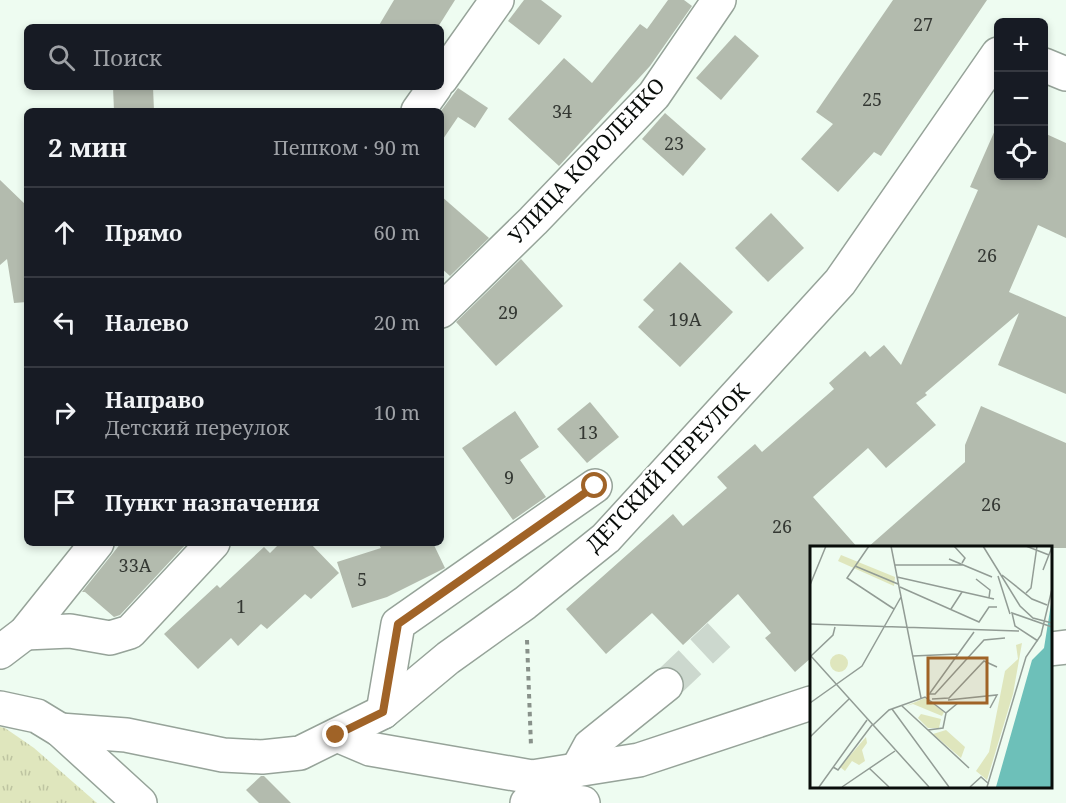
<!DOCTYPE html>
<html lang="ru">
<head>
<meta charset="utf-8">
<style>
  :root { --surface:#171b24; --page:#20242c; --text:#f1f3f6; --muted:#9ea1a6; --line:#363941 }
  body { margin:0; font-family:"Noto Serif",serif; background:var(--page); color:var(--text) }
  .controls { position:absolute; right:18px; top:18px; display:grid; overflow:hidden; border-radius:9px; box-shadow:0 3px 9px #0003 }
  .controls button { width:54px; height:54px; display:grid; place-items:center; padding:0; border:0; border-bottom:2px solid var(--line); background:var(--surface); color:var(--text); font:30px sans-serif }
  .stop { position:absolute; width:18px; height:18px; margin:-14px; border:4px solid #a06327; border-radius:50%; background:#fff }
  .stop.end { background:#a06327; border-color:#fff; box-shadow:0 2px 6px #0008 }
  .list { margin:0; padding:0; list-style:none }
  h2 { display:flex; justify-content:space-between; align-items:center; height:78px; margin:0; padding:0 24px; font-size:26px }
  h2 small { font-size:20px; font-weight:400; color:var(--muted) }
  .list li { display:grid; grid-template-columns:39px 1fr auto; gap:18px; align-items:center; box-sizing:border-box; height:90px; padding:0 24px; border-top:2px solid var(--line) }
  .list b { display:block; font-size:22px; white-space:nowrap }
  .list p { margin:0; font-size:20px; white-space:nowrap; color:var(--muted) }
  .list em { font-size:20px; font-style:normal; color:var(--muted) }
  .icon { flex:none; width:33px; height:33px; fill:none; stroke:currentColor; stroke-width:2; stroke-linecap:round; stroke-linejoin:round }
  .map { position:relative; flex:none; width:1066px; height:803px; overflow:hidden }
  .search { position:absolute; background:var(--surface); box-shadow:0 3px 9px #0003; left:24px; top:24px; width:420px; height:66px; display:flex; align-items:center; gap:15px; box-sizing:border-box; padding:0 21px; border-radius:9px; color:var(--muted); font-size:22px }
  .panel { position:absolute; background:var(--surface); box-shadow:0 3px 9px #0003; left:24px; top:108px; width:420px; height:438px; border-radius:9px }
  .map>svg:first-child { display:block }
  .grass { fill:url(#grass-tufts) }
  .building { fill:#b3bbae }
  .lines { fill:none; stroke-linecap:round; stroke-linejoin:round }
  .minor-tunnel { stroke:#ccd8ce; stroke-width:33; stroke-dasharray:33 16; stroke-linecap:butt }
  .minor-casing { stroke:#96a399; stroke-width:36 }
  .path { stroke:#88918a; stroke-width:4; stroke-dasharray:4.5 4.5; stroke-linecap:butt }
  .minor { stroke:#fff; stroke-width:33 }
  .route { stroke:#a06327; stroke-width:8 }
  .labels { text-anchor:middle; stroke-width:6; stroke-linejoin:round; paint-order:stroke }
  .number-label { font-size:18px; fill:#343833 }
  .street-label { font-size:21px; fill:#090d0a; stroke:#fff }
  .inset-road { fill:none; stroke:#929c95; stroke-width:1.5 }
  .view { fill:#a06327; fill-opacity:0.15; stroke:#a06327; stroke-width:3 }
  .inset-edge { fill:none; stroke:#090d0a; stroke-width:3 }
</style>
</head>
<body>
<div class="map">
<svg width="1066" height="803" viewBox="0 0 1066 803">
  <defs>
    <pattern id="grass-tufts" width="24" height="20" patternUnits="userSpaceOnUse" patternTransform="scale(1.5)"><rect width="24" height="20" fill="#dfe6bd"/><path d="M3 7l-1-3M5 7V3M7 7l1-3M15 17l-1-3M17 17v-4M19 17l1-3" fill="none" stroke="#bec4a1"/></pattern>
  </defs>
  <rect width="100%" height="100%" fill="#eefcf1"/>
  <polygon class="grass" points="0,727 5,728 34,748 97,803 0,803"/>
  <g class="building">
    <polygon points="394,0 455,0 438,27 378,27"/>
    <polygon points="524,0 541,0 562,16 539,45 508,21"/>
    <polygon points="668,0 684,0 692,6 650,66 559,166 508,119 564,58 592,83 640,24 647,29"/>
    <polygon points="893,0 987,0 881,156 874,152 838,192 801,159 833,124 816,112"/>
    <polygon points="735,35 759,56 721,100 696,78"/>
    <polygon points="113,87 153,87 154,111 114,111"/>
    <polygon points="458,88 488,108 475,128 458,117 441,142 441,111"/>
    <polygon points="665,113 706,149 683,176 642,139"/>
    <polygon points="999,121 999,176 1044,176 1044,133 1066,143 1066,238 1038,225 1009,292 1066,317 1066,394 998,365 1019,313 925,393 927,395 916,403 936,425 886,468 868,448 813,497 858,548 811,548 811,658 795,672 765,638 771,633 738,594 683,645 652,613 606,654 566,609 673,514 683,526 727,488 717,477 755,444 762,452 834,389 829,383 865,351 870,357 884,345 901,365 978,190 970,187"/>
    <polygon points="0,180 27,206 27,302 14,303 7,259 0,265"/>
    <polygon points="441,196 489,238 450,276 441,268"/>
    <polygon points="771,213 804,248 768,282 735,248"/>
    <polygon points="521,259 563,306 496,366 456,322"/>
    <polygon points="680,262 733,312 680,367 638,327 654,310 643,300"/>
    <polygon points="590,402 619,437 587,463 557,429"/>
    <polygon points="981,406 1066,443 1066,548 867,548 965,462 965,445"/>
    <polygon points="515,411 539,447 520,460 546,497 513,520 462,448"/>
    <polygon points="121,543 187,543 120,615 114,617 85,592 82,592"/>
    <polygon points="280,543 310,543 339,573 311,599 305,594 267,629 261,624 238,646 231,638 198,669 164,634 217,585 220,588 264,547 270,553"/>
    <polygon points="378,543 433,543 445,568 387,597 352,608 337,562 381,548"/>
    <polygon points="261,776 264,776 291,803 259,803 246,790"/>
  </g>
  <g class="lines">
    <polyline class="minor-tunnel" points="666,685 719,635"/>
    <defs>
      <g id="minor">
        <polyline points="1044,65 1066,74"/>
        <polyline points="441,79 497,0"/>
        <polyline points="418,111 435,87"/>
        <polyline points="441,311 533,221 654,95 719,0"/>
        <polyline points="25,633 70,631 110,638 130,632 213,543"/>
        <polyline points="1050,649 1066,647"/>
        <polyline points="0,652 25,633 97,543"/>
        <polyline points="0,708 37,716 60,730 140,803"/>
        <polyline points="383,712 398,624 595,486"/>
        <polyline points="60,730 126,735 223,755 262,757 300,753 383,712 448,658 525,603 606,538 840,282 998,54"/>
        <polyline points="337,735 370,749 532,777 639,760 811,703"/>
        <polyline points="577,770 590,746 666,685"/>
        <polyline points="527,803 533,797 583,803"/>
      </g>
    </defs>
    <use href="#minor" class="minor-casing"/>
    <polyline class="path" points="527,640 531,746"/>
    <use href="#minor" class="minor"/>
  </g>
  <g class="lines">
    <polyline class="route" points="336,735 383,712 398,624 595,486"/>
  </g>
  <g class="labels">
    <g class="number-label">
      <text x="923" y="31">27</text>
      <text x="872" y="106">25</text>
      <text x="562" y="118">34</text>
      <text x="674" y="150">23</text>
      <text x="987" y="262">26</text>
      <text x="508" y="319">29</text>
      <text x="685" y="326">19А</text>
      <text x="588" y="439">13</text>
      <text x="509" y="484">9</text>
      <text x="991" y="511">26</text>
      <text x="782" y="533">26</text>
      <text x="135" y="572">33А</text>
      <text x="362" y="586">5</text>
      <text x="241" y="613">1</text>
    </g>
    <g class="street-label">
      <text transform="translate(587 161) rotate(-47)" y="7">УЛИЦА КОРОЛЕНКО</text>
      <text transform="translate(668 468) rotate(-46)" y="7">ДЕТСКИЙ ПЕРЕУЛОК</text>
    </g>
  </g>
  <g transform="translate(810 546)">
    <rect width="242" height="242" fill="#eefcf1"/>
    <path d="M115,152L134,166L132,170L103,158L96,160ZM111,168L131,173L129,182H118L108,172ZM136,184L155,201L151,212L123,188Z" fill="#dfe6bd"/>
    <path d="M212,97L203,148L177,234L166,225L179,206L195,125L208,113L206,99ZM20 117a9 9 0 1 1 18 0a9 9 0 1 1-18 0ZM56,191L57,197L52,204L55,215L49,219L42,215L35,225L30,221Z" fill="#dfe6bd"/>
    <path d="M31,9L85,31L84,40L28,15Z" fill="#dfe6bd"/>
    <path d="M241,58V241H186L222,114L234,102Z" fill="#6dc0b9"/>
    <path class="inset-road" d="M59,0L37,32L84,63M81,0L111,152M144,0L155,12L152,17M173,0L210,60L223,72L242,77M216,0L239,9M139,13L182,31M85,19H153M45,20L88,38M233,24L242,1M192,29L222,53L237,59M188,30L200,68M87,31L184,53M166,33L180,44L179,52M0,39L16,0M90,41L169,76L179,61H187M216,47L221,42L227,0M141,63L152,46M0,78L209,85M228,95L205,80L202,67L242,81M0,109L119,241M1,110L23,89L25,81M103,110L148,108M120,147L164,86M119,148H125L174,94L195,92M122,153L139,152L174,115L187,121M138,154L187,149L180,162M0,157L52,120L91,51M92,160L159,222M82,163L139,241M63,179L79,164L115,151L136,167M118,184L133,182L136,167L148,157H154M0,191L39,153M23,221L28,224L62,179M59,222L79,241M9,241L57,174M32,241L85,205M160,241L171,231L179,238M177,241L216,111L231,89L242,43"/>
    <path class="view" d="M118,112H177V157H118Z"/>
    <rect width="242" height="242" class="inset-edge"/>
  </g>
</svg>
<div class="controls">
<button>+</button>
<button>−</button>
<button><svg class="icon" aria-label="locate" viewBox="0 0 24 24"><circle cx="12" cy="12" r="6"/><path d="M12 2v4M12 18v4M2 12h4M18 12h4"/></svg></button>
</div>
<div class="stop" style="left:595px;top:486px"></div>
<div class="stop end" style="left:336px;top:735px"></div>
<div class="search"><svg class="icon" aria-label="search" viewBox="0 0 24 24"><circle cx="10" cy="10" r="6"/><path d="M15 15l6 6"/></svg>Поиск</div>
<section class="panel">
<h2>2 мин<small>Пешком · 90 m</small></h2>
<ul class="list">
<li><svg class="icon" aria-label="ahead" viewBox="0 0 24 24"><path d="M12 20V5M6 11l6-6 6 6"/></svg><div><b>Прямо</b></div><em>60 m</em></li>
<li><svg class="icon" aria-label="left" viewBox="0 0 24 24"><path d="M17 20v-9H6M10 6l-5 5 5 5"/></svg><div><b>Налево</b></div><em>20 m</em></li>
<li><svg class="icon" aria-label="right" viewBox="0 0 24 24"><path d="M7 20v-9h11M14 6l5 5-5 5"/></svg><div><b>Направо</b><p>Детский переулок</p></div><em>10 m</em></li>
<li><svg class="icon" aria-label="arrive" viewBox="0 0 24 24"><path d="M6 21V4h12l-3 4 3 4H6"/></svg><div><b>Пункт назначения</b></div></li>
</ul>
</section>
</div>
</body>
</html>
